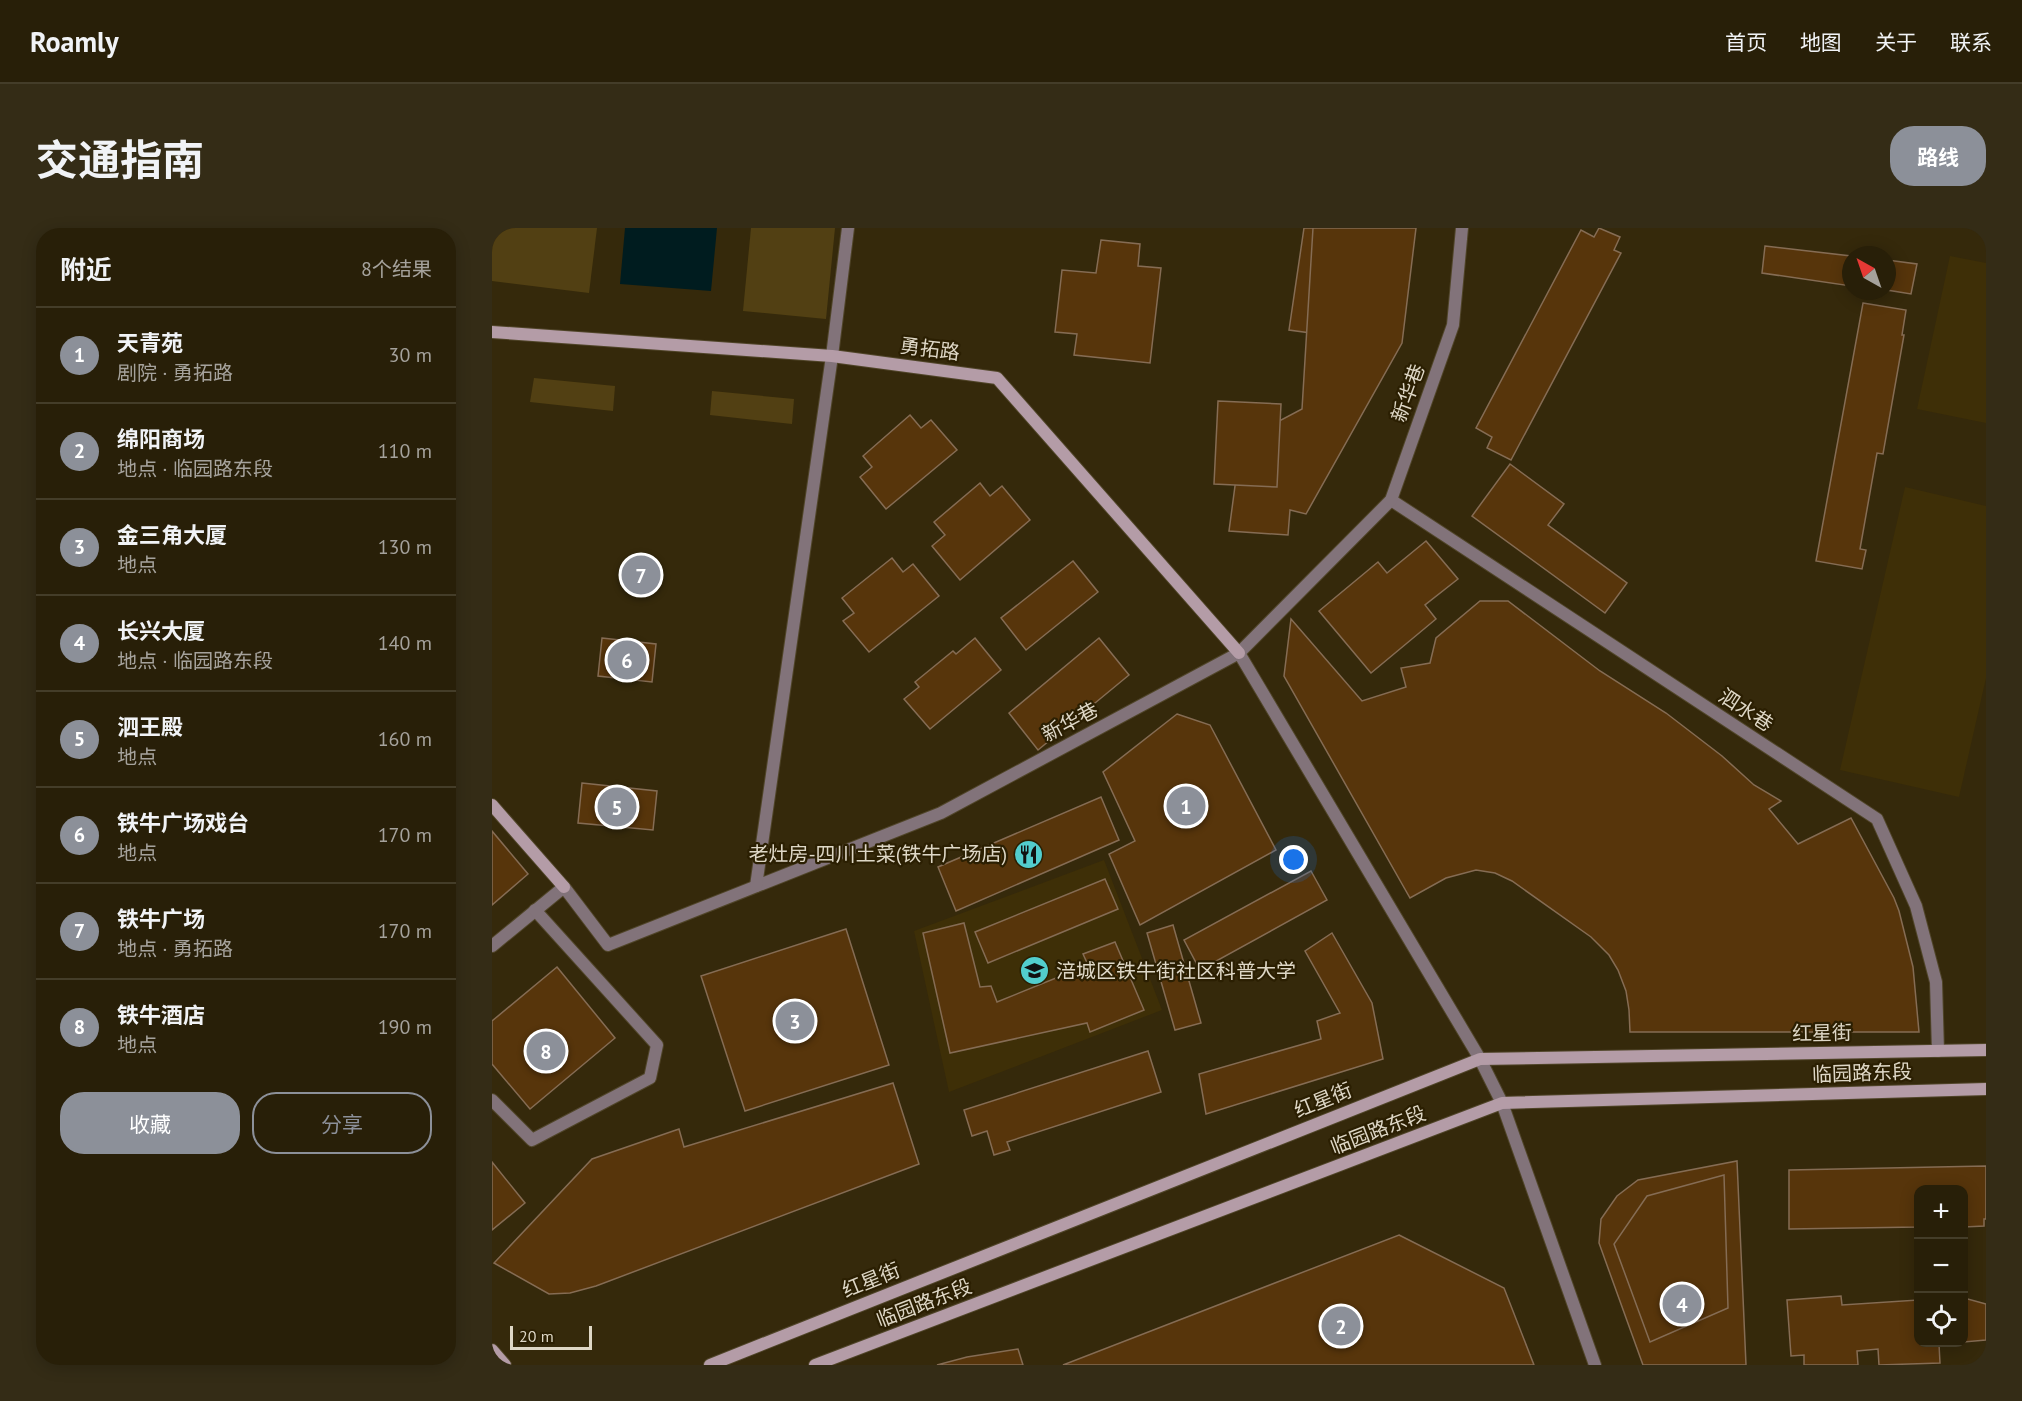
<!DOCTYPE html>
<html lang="zh">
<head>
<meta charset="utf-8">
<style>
  :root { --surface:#281f08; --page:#342c16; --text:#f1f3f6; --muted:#a5a29c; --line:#443d29; --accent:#8c9099 }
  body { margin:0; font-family:"PT Sans","Noto Sans SC",sans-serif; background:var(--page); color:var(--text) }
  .controls { position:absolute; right:18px; bottom:18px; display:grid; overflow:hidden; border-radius:12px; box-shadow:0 3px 15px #0003 }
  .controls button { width:54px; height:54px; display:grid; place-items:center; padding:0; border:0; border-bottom:2px solid var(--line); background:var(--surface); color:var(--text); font:30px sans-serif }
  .compass { position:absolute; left:1350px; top:18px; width:54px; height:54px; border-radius:50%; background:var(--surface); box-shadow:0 3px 15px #0003; rotate:320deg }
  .scale { position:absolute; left:18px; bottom:15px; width:82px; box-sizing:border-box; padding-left:6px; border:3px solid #ded7c6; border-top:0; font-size:16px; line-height:21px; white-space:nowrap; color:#ded7c6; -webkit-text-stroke:4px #2b1f02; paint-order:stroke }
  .you { position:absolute; left:802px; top:632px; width:21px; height:21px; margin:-15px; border:4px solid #fff; border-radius:50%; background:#1a73e8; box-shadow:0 0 0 9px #1a73e833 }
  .badge { display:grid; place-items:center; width:39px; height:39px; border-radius:50%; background:var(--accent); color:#fff; font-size:20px; font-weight:700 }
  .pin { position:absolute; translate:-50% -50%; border:3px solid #fff; box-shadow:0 2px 6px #0006 }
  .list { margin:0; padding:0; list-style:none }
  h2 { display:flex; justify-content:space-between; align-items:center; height:78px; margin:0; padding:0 24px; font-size:26px }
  h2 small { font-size:20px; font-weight:400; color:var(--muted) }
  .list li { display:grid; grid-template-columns:39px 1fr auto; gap:18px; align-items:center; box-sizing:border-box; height:96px; padding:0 24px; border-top:2px solid var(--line) }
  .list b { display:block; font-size:22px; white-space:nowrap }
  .list p { margin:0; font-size:20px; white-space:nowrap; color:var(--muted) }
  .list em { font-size:20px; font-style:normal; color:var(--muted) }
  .actions { display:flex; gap:12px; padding:18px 24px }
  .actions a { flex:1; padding:14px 0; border:2px solid var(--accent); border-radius:24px; text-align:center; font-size:21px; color:var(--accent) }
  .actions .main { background:var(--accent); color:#fff }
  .icon { flex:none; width:33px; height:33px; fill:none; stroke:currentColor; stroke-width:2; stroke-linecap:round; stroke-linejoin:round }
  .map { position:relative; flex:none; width:1494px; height:1137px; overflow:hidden; border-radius:24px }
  header { display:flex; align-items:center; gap:36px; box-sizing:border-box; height:84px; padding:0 30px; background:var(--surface); border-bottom:2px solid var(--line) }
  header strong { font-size:28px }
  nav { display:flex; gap:33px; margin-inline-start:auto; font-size:21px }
  .intro { display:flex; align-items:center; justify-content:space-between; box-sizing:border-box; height:144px; padding:0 36px }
  h1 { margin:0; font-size:42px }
  .button { padding:15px 27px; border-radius:24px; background:var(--accent); color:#fff; font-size:21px; font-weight:700 }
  main { display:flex; gap:36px; padding:0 36px }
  aside { flex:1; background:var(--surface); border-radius:24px; box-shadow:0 3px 15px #0003 }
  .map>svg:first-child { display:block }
  .built { fill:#3e2f07 }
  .green { fill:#524013 }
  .water { fill:#001c1f }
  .building { fill:#57350b; stroke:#856c54; stroke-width:1.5 }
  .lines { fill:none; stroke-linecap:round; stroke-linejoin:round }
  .lane-casing { stroke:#504529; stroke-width:14 }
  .street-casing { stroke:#504529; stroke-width:14 }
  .secondary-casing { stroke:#504529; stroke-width:14 }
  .lane { stroke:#82737a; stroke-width:12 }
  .street { stroke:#82737a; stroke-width:12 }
  .secondary { stroke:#b49ca7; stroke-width:12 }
  .labels { text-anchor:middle; stroke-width:4.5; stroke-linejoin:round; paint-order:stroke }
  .street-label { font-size:20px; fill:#ded7c6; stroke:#2b1f02 }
  .poi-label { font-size:20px; fill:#ded7c6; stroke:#2b1f02; text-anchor:end }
</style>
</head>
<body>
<header>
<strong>Roamly</strong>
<nav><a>首页</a><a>地图</a><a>关于</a><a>联系</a></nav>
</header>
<div class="intro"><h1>交通指南</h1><a class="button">路线</a></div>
<main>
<aside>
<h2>附近<small>8个结果</small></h2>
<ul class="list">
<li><span class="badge">1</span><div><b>天青苑</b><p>剧院 · 勇拓路</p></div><em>30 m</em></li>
<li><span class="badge">2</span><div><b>绵阳商场</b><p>地点 · 临园路东段</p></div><em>110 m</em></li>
<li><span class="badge">3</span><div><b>金三角大厦</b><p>地点</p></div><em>130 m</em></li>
<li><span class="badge">4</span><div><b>长兴大厦</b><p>地点 · 临园路东段</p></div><em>140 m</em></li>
<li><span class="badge">5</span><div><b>泗王殿</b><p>地点</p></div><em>160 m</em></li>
<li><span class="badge">6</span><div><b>铁牛广场戏台</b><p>地点</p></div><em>170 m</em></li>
<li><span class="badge">7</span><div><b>铁牛广场</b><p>地点 · 勇拓路</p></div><em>170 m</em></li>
<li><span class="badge">8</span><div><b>铁牛酒店</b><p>地点</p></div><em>190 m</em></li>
</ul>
<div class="actions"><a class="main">收藏</a><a>分享</a></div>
</aside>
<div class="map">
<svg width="1494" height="1137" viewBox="0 0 1494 1137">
  <rect width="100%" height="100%" fill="#35290b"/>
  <g class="built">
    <polygon points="1458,28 1494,35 1494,195 1425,181"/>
    <polygon points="1413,259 1494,278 1494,450 1467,569 1348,542"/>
    <polygon points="612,632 670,782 457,864 422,703"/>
  </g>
  <g class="green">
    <polygon points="0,0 105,0 97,65 0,53"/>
    <polygon points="259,0 343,0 334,91 251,83"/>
    <polygon points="42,150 123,158 121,183 38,174"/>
    <polygon points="220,163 302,171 300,196 218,187"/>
  </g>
  <polygon class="water" points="133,0 225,0 219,63 128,56"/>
  <g class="building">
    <polygon points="812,0 894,0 878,113 797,102"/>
    <polygon points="821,0 924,0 910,115 814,286 798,282 796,307 737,303 749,213 810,181"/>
    <polygon points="1107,0 1128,9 1122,22 1129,25 1019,232 995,220 1000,209 984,200 1089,2 1102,9"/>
    <polygon points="609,12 648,16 646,38 669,40 658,135 582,127 585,106 563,104 570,42 604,45"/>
    <polygon points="1273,18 1359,28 1359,58 1270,45"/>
    <polygon points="1395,32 1425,36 1419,66 1395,62"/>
    <polygon points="1371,75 1414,82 1410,107 1412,107 1391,226 1385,225 1368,321 1374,322 1370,341 1324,333"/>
    <polygon points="726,173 789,176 785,259 722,256"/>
    <polygon points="418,187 429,200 439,192 465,222 394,281 368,249 380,239 371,228"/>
    <polygon points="1018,236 1072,276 1056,297 1135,355 1113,385 980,288"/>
    <polygon points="488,255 498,268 510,258 538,292 468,352 440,318 453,307 442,294"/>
    <polygon points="934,313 966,351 933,377 944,391 879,445 827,383 886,334 895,345"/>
    <polygon points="400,330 411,344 421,336 447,368 377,424 351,393 362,385 350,370"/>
    <polygon points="581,333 606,364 534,422 509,390"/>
    <polygon points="988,373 1016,373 1108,443 1174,485 1230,528 1262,557 1289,573 1277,581 1306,616 1359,590 1402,670 1407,683 1421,739 1427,804 1138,804 1137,782 1134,763 1126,742 1117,727 1099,709 1020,653 1003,645 984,642 954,650 918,670 792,448 799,391 870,473 914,459 909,440 938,435 944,410"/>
    <polygon points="110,410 164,416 160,454 106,448"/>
    <polygon points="483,410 509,442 438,501 412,471 427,459 423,454 461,423 464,426"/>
    <polygon points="607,410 637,447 546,522 517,485"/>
    <polygon points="685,486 718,497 784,622 648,697 617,626 643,613 611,544"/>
    <polygon points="90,555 165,563 161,602 86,595"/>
    <polygon points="609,569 627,612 464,683 446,639"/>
    <polygon points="0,603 36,646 0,677"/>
    <polygon points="819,643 835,672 708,742 692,712"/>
    <polygon points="613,651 626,681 496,735 483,704"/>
    <polygon points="472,695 488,759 499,758 505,774 596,737 591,726 623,714 652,782 598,804 595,795 458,825 431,705"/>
    <polygon points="681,697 709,795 683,802 655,705"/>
    <polygon points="354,701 397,837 253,883 209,748"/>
    <polygon points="840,705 880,775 891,831 714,886 707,846 829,811 825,793 848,785 813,723"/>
    <polygon points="65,739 123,810 38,881 0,836 0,793"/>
    <polygon points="656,823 669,864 515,914 518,922 502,927 495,903 480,908 472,882"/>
    <polygon points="401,855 427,936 104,1058 78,1065 57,1066 2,1035 100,931 187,901 192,919"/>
    <polygon points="1245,933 1254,1137 1151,1137 1107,1015 1109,991 1125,968 1146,952"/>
    <polygon points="0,934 33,975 0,1002"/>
    <polygon points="1494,938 1494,991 1492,991 1492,998 1472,999 1472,962 1426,962 1426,999 1297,1001 1297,942"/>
    <polygon points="1232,947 1236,1080 1158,1114 1122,1016 1155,968"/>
    <polygon points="907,1007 1012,1060 1042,1137 571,1137"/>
    <polygon points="1349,1068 1350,1077 1426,1072 1426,1114 1463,1114 1447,1116 1448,1135 1387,1137 1386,1121 1365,1123 1366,1137 1312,1137 1312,1127 1299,1128 1295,1072"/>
    <polygon points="1472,1070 1494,1076 1494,1112 1472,1114"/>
    <polygon points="526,1121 531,1137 445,1137 475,1129"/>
  </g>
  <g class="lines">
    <defs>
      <g id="lane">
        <polyline points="899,272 1385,591 1424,678 1444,754 1446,823"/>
        <polyline points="0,718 72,659 116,717 449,585 747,425 899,272 961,97 970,0"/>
        <polyline points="0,872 40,912 158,850 165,817 43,682"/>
      </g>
      <g id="street">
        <polyline points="747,425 988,831 1010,875 1103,1137"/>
        <polyline points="264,658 340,128 356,0"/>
      </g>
      <g id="secondary">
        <polyline points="0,104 340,128 505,150 747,425"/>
        <polyline points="0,577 72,659"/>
        <polyline points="0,1122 13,1137"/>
        <polyline points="218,1137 988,831 1494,822"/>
        <polyline points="323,1137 1010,875 1494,861"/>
      </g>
    </defs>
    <use href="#lane" class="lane-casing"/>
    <use href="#street" class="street-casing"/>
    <use href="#secondary" class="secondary-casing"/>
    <use href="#lane" class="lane"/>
    <use href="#street" class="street"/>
    <use href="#secondary" class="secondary"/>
  </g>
  <defs>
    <symbol id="restaurant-disc" viewBox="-11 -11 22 22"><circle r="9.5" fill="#52cdcd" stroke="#2b1f02"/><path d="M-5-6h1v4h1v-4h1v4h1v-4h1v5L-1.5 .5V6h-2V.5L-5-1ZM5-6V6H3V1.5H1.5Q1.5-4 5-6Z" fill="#111"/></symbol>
    <symbol id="school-disc" viewBox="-11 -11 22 22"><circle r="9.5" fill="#52cdcd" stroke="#2b1f02"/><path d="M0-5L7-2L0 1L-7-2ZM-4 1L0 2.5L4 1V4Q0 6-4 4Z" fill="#111"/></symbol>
  </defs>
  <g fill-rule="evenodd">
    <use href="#restaurant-disc" x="520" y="610" width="33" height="33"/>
    <use href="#school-disc" x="526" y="726" width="33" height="33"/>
  </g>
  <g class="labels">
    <g class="street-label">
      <text transform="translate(438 121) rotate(7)" y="7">勇拓路</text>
      <text transform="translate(916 165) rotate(-70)" y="7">新华巷</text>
      <text transform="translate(1254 482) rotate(33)" y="7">泗水巷</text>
      <text transform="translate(578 494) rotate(-28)" y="7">新华巷</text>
      <text transform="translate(1330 805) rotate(-1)" y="7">红星街</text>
      <text transform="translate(1370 845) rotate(-2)" y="7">临园路东段</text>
      <text transform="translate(831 872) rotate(-22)" y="7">红星街</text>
      <text transform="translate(886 902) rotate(-21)" y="7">临园路东段</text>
      <text transform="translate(379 1052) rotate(-22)" y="7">红星街</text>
      <text transform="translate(432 1075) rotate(-21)" y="7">临园路东段</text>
    </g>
    <g class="poi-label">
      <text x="515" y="633">老灶房-四川土菜(铁牛广场店)</text>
      <text x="564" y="750" text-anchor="start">涪城区铁牛街社区科普大学</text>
    </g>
  </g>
</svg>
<div class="controls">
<button>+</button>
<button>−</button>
<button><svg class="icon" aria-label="locate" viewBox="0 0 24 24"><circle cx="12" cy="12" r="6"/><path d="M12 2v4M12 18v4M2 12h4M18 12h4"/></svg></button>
</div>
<svg class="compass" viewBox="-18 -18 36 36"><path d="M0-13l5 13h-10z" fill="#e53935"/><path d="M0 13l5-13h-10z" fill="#a5a29c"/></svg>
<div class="scale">20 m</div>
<div class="you"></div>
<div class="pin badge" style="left:694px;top:578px">1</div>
<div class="pin badge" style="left:849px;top:1098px">2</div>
<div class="pin badge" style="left:303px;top:793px">3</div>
<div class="pin badge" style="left:1190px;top:1076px">4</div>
<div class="pin badge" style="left:125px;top:579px">5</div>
<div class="pin badge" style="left:135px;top:432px">6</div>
<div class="pin badge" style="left:149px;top:347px">7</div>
<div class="pin badge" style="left:54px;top:823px">8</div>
</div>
</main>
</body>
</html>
